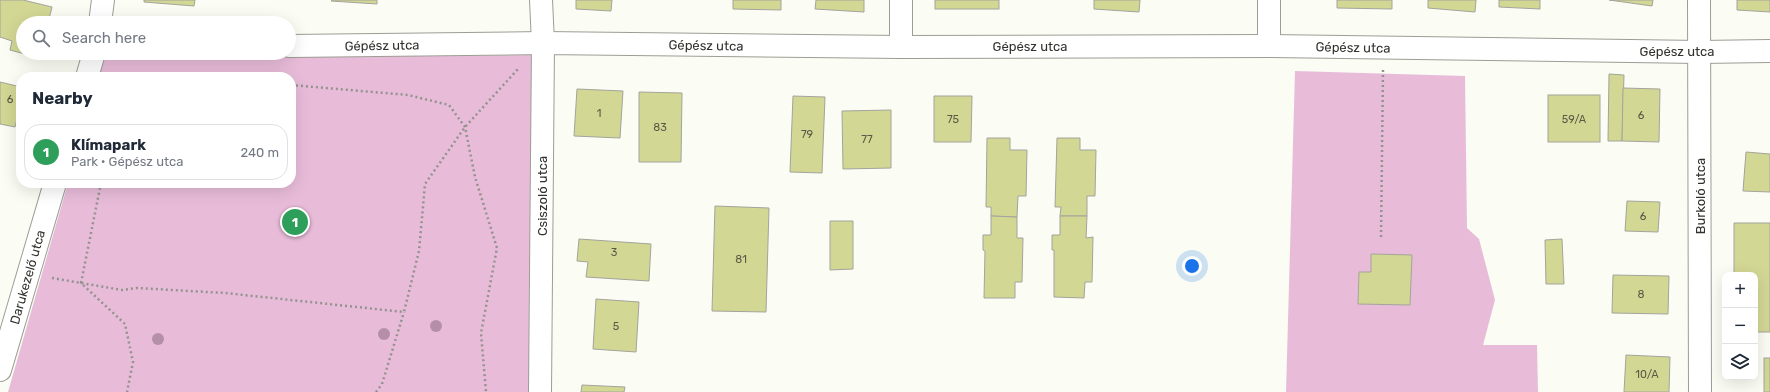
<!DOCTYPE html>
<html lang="en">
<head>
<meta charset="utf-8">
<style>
  :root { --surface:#fff; --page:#f6f6f7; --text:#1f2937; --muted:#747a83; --line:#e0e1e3; --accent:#a12c86 }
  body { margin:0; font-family:Rubik,sans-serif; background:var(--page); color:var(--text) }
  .controls { position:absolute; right:12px; bottom:12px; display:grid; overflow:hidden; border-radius:8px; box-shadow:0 4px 16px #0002 }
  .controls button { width:36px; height:36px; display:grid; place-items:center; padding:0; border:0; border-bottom:1px solid var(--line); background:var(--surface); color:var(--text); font:20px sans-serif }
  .you { position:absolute; left:1192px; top:266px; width:14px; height:14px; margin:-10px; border:3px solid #fff; border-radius:50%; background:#1a73e8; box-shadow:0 0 0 6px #1a73e833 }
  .badge { display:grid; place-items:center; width:26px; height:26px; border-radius:50%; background:var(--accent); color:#fff; font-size:13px; font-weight:700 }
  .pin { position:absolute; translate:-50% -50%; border:2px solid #fff; box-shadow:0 1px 4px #0006 }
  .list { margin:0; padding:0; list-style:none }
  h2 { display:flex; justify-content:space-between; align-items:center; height:52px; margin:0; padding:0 16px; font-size:17px }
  h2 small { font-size:13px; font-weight:400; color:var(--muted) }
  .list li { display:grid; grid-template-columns:26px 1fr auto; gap:12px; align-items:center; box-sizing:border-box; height:56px; margin:0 8px 8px; padding:0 8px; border:1px solid var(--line); border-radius:16px }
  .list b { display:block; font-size:15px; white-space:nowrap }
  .list p { margin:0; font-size:13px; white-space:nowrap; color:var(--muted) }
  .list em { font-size:13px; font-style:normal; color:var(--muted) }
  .icon { flex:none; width:22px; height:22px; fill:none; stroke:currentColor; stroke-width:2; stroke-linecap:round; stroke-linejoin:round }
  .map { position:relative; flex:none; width:1770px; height:392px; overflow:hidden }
  .search { position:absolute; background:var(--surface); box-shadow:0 4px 16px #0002; left:16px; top:16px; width:280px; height:44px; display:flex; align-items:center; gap:10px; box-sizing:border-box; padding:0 14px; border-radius:22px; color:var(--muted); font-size:15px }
  .panel { position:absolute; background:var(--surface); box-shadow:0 4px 16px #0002; left:16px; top:72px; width:280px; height:116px; border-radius:16px }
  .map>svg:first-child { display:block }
  .green { fill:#e8bcd9 }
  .building { fill:#d3d794; stroke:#a3a49b }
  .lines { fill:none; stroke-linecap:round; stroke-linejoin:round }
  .minor-casing { stroke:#9c9d94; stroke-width:24 }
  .path { stroke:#92938d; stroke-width:2.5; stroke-dasharray:2 3; stroke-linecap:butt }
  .minor { stroke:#fff; stroke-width:22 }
  .tree { fill:#b58fa7 }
  .labels { text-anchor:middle; stroke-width:4; stroke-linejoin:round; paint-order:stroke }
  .number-label { font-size:11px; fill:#5a5a47 }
  .street-label { font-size:13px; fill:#31312d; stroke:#fff }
</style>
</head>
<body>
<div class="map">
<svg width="1770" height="392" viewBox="0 0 1770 392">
  <rect width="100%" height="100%" fill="#fbfcf3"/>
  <g class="green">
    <polygon points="534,55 531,392 8,392 68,183 291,183 291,77 97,77 103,58"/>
    <polygon points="1295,71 1465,76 1467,228 1479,239 1495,300 1483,345 1537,345 1538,392 1286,392"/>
  </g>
  <g class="building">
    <polygon points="0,0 23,0 52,7 48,23 23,23 23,53 33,53 32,56 10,50 12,41 0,37"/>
    <polygon points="144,0 195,0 194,6 144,2"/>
    <polygon points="332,0 377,0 377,4 331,1"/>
    <polygon points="576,0 612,0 611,11 576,9"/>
    <polygon points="733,0 781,0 781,10 733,9"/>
    <polygon points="816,0 864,0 864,12 815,9"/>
    <rect x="935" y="0" width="64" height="9"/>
    <polygon points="1094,0 1140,0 1139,12 1094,9"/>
    <polygon points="1337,0 1392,0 1392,9 1337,8"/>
    <polygon points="1428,0 1476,0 1475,12 1428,8"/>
    <polygon points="1499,0 1540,0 1540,9 1499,7"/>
    <polygon points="1609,0 1653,0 1652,6"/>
    <polygon points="1737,0 1770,0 1770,12 1737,10"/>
    <polygon points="1609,74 1624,75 1622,141 1608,141"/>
    <polygon points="0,82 21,87 21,111 20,116 18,115 15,127 0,124"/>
    <polygon points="1623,88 1660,89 1659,142 1622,141"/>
    <polygon points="577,89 623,91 620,138 574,136"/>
    <polygon points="639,92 682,93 681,162 639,162"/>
    <rect x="1548" y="95" width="52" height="47"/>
    <polygon points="793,96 825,97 822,173 790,172"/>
    <polygon points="934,96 972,96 971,142 934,142"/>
    <polygon points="891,110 891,168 843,169 842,111"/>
    <polygon points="987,138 1010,138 1010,150 1027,150 1026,196 1018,196 1017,217 991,216 991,207 986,207"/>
    <polygon points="1057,138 1080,138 1080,150 1096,150 1095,196 1087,196 1087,216 1060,216 1061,207 1055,207"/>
    <polygon points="1746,152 1770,154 1770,192 1743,191"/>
    <polygon points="1627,201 1660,202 1658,232 1625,231"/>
    <polygon points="715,206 769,208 766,312 712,311"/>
    <polygon points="991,216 1017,217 1017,238 1023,238 1022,282 1015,282 1015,298 984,298 985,251 983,250 983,235 991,235"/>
    <polygon points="1060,216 1087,216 1086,238 1093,237 1092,282 1085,282 1084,298 1054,297 1054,250 1052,250 1052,235 1060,235"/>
    <polygon points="830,221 853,221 853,269 830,270"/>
    <polygon points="1734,223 1770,223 1770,332 1755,332 1755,275 1734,275"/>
    <polygon points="579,239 651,244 649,281 586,277 588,262 577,261"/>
    <polygon points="1562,239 1564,284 1546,284 1545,240"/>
    <polygon points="1371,254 1412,255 1410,305 1358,304 1359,272 1371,272"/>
    <polygon points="1613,275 1669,276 1668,314 1612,313"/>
    <polygon points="596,299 639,302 636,352 593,349"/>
    <polygon points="1626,355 1670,357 1669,392 1624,392"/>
    <rect x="1764" y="358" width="6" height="34"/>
    <polygon points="582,385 625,387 624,392 581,392"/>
  </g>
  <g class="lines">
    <defs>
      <g id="minor">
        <polyline points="1269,0 1269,46"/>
        <polyline points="1699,0 1700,392"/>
        <polyline points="100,23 103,0"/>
        <polyline points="289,46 543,43 901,47 1269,46 1700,52 1770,51"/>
        <polyline points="901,47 901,0"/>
        <polyline points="87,77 94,53"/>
        <polyline points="0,370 55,183"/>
        <polyline points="540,392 543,43 541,0"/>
      </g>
    </defs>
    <use href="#minor" class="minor-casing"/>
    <g class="path">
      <polyline points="291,85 408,95 449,105 465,127 475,177 497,248 481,333 486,392"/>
      <polyline points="101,183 81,283 125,324 133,362 127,392"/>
      <polyline points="1381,237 1383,70"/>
      <polyline points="52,278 122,290 137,288 225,293 404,312 419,251 425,184 465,127 518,69"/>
      <polyline points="376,392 382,384 404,312"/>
    </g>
    <use href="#minor" class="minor"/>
  </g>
  <g class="tree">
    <circle cx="436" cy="326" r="6"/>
    <circle cx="384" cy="334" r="6"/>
    <circle cx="158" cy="339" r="6"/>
  </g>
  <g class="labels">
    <g class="number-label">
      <text x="10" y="103">6</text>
      <text x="599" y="117">1</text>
      <text x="1641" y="119">6</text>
      <text x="953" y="123">75</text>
      <text x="1574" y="123">59/A</text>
      <text x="660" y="131">83</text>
      <text x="807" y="138">79</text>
      <text x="867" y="143">77</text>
      <text x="1643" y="220">6</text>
      <text x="614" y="256">3</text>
      <text x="741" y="263">81</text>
      <text x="1641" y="298">8</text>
      <text x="616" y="330">5</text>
      <text x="1647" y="378">10/A</text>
    </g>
    <g class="street-label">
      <text transform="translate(382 45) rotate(-1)" y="5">Gépész utca</text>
      <text transform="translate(706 45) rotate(1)" y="5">Gépész utca</text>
      <text x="1030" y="51">Gépész utca</text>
      <text transform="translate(1353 47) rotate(1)" y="5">Gépész utca</text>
      <text x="1677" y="56">Gépész utca</text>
      <text transform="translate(542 196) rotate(-90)" y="5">Csiszoló utca</text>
      <text transform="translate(1700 196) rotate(-90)" y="5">Burkoló utca</text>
      <text transform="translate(27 277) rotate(-74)" y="5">Darukezelő utca</text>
    </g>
  </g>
</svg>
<div class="controls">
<button>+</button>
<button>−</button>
<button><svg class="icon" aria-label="layers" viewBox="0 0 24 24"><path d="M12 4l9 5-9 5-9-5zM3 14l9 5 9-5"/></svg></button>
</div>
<div class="you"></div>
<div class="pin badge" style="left:295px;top:222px;background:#2e9e5b">1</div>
<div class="search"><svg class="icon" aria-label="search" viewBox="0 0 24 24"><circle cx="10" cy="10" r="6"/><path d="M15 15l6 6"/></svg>Search here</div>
<section class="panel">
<h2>Nearby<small></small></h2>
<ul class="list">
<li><span class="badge" style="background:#2e9e5b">1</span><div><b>Klímapark</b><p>Park · Gépész utca</p></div><em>240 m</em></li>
</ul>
</section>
</div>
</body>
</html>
